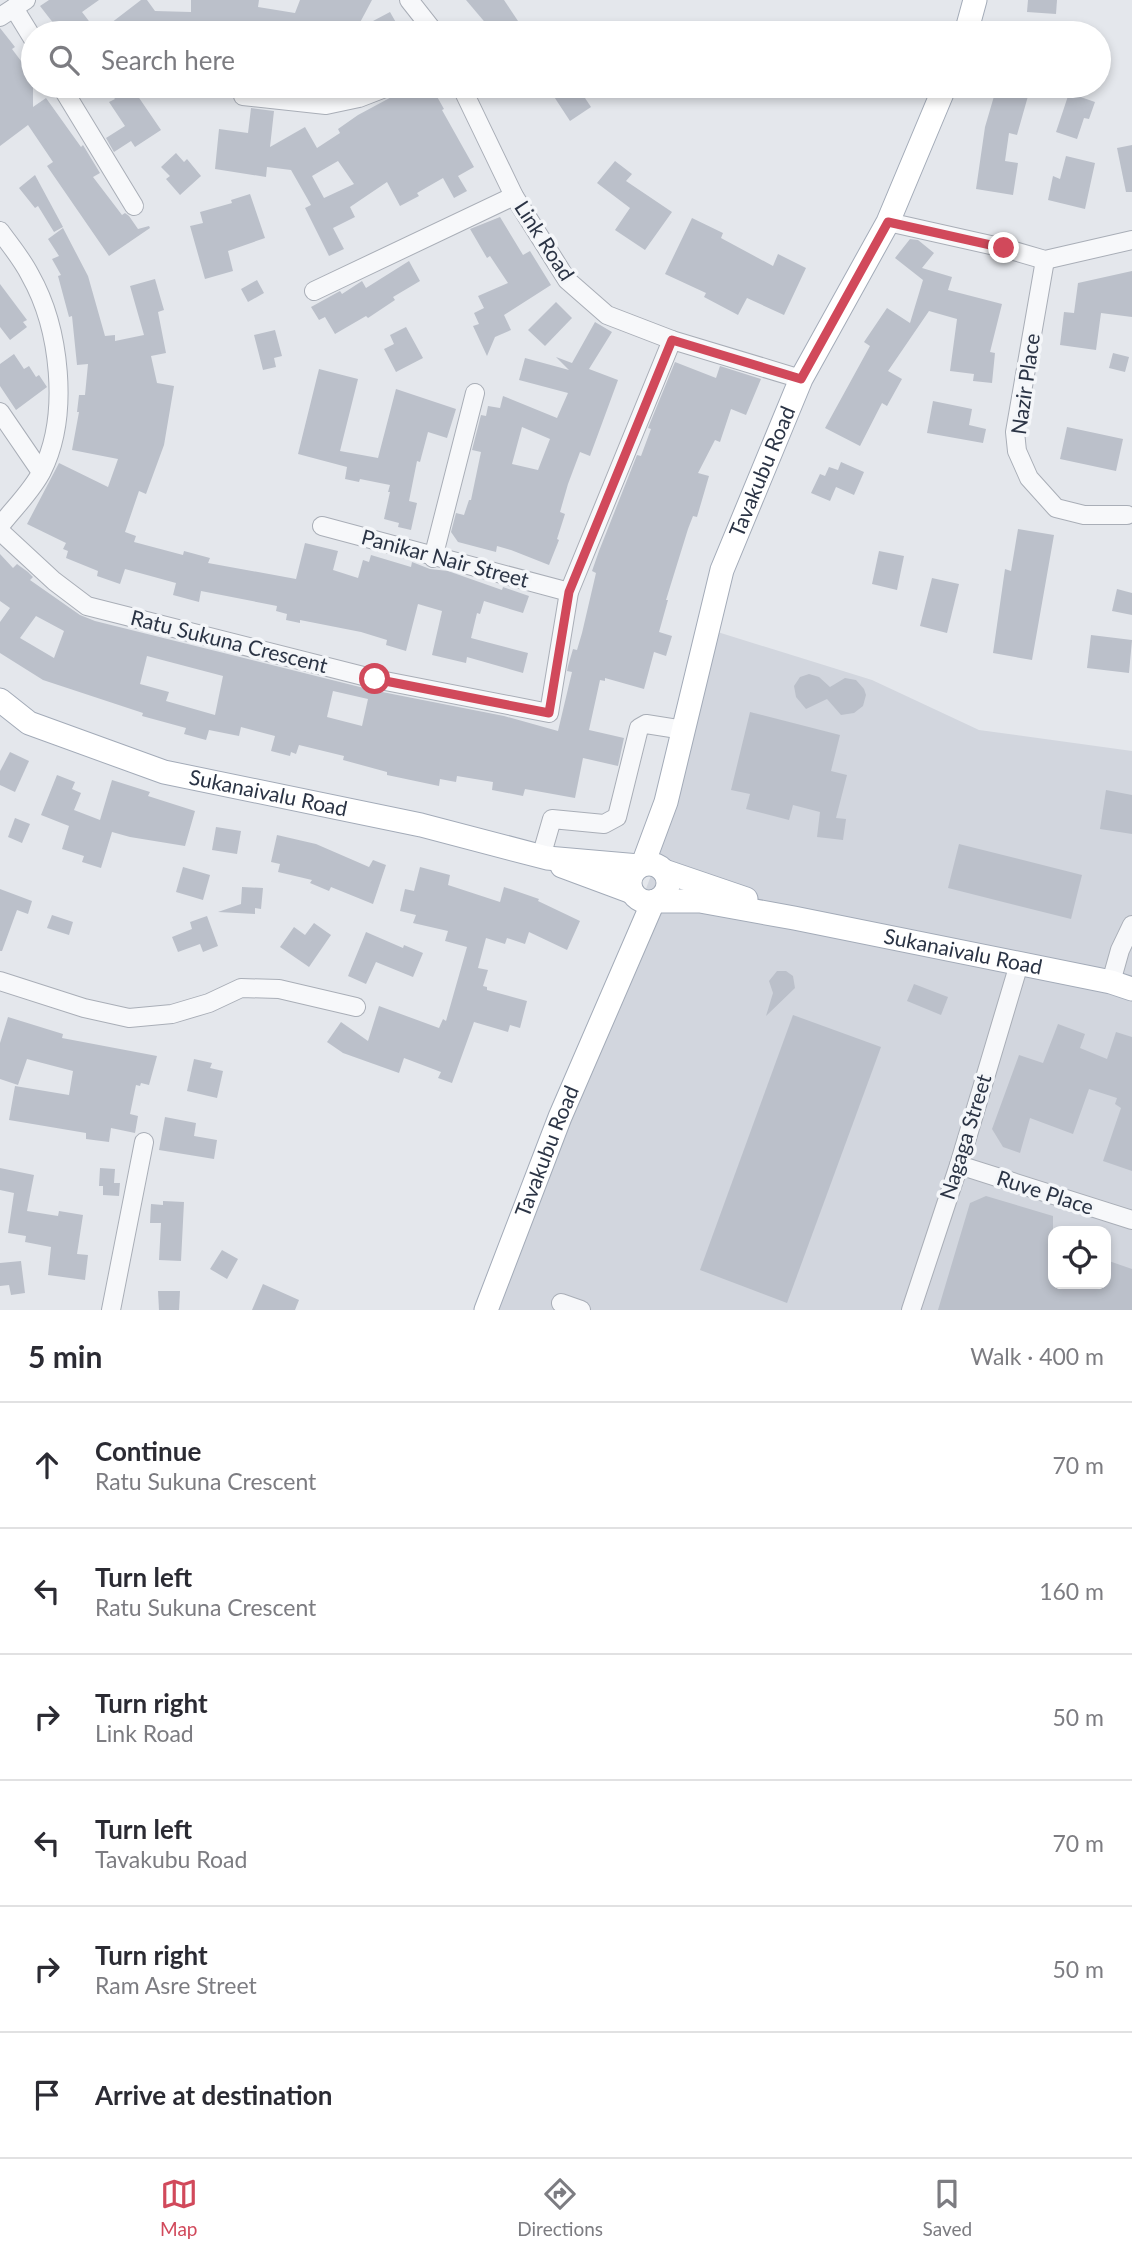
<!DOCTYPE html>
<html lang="en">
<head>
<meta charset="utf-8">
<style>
  :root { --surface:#fff; --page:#f2f2f3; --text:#2b2b33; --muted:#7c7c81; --line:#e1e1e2; --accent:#d1495b }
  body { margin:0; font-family:Lato,sans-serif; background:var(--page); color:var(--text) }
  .controls { position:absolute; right:21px; bottom:21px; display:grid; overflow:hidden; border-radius:14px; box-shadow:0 4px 10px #0003 }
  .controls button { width:63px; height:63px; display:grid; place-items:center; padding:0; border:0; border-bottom:2px solid var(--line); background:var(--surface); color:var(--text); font:35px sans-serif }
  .stop { position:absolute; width:21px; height:21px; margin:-16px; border:5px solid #d1495b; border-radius:50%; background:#fff }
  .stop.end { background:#d1495b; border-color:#fff; box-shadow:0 2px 7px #0008 }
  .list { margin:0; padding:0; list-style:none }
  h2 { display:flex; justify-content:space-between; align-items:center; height:91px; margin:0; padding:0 28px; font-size:30px }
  h2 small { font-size:23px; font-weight:400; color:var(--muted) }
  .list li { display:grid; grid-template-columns:46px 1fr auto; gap:21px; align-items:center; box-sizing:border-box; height:126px; padding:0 28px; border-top:2px solid var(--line) }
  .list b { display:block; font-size:26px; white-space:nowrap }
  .list p { margin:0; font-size:23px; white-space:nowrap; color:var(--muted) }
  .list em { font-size:23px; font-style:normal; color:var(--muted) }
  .icon { flex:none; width:38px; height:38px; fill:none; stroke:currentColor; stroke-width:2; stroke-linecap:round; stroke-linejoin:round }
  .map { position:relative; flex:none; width:1132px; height:1310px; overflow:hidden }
  .search { position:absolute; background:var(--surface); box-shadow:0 4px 10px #0003; left:21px; right:21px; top:21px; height:77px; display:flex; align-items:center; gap:18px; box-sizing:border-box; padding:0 24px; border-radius:38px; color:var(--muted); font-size:26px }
  .sheet { height:847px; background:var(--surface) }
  nav { display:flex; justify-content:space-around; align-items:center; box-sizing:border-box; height:98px; border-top:2px solid var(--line); background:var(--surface); font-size:19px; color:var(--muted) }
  nav a { display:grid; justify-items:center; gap:4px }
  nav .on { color:var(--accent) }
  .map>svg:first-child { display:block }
  .built { fill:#d2d6de; fill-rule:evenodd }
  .building { fill:#bbc0ca; fill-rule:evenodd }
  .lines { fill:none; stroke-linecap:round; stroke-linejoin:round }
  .minor-casing { stroke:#a9aeb7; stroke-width:20 }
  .major-casing { stroke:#a3abb8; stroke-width:25 }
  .minor { stroke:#f7f8fa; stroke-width:18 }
  .major { stroke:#fff; stroke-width:23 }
  .route { stroke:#d1495b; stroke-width:9 }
  .labels { text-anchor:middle; stroke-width:7; stroke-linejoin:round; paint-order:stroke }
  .street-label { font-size:21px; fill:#2b3445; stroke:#f4f6f9 }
</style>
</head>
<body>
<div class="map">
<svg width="1132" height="1310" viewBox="0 0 1132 1310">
  <rect width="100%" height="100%" fill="#e4e7ec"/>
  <path class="built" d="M708,629L872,680L979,730L1132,751V1310H486L655,865L666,802ZM1053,1231H1106V1284H1053Z"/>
  <g class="building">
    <polygon points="49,0 99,0 82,12 98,33 61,33 40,6"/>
    <polygon points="141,0 147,0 155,11 191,12 191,0 259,0 258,7 295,13 300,0 372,0 356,30 390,12 402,33 170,33 165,23 152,33 98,33"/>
    <polygon points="466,0 504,0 526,33 494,33"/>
    <polygon points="1028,0 1057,0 1056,14 1027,12"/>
    <polygon points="0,28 15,47 12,49 33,77 33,107 46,98 81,147 83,145 100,173 93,177 122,215 125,213 129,216 138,229 149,226 150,228 109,256 47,166 53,162 28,125 0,146"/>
    <polygon points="105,86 131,86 161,130 135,147 131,141 114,152 106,138 125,126 109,102 115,99"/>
    <path d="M412,86H431L444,109L442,110L474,167L458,176L467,191L454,198L443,178L417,193L419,196L400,206L387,182L350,207L355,217L333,228L344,249L329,256L305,208L311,205L291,170L267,167L266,177L215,169L219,129L248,133L251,108L274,111L270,147L305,127L317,148L340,133L338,129L358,115ZM338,161L354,184L324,198L312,176Z"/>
    <polygon points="547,86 577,86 591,107 570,121"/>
    <polygon points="997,86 1020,86 1030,89 1017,135 1009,133 1005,161 1018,163 1013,195 976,189 985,127"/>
    <polygon points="1069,93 1095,102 1089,119 1084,118 1077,139 1056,132"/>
    <polygon points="1132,145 1132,192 1126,192 1117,148"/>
    <polygon points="176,153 184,162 187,159 201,176 180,195 166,179 170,176 161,167"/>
    <polygon points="1066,156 1095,163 1085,209 1048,200 1053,176 1060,179"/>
    <polygon points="615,161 632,174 626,181 672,212 645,250 615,230 630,208 597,183"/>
    <polygon points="35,175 63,227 54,232 38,206 35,208 19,188"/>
    <polygon points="250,194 265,238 228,251 233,271 205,279 190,226 203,223 200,212 232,203 231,200"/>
    <polygon points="500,217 523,255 530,251 551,285 504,315 511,330 495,337 487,356 473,326 479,324 474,313 484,308 478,296 508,283 490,256 487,258 470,229"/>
    <polygon points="692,218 723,233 721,238 773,266 778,254 806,268 784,315 747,298 738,315 704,297 706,293 665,274"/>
    <polygon points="63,228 88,276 105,336 115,335 115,341 144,335 130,286 155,279 164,310 158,312 166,353 151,356 157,383 174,386 164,445 146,494 139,491 125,532 136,536 134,542 183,555 184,551 210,558 208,563 296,579 305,543 338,551 333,570 358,578 363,560 369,562 371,555 411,567 412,562 430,569 448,571 502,590 503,587 529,596 523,613 484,601 480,614 477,613 471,638 528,653 523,673 467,657 466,663 432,655 442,611 418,604 406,651 386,645 387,640 361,632 300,620 300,623 286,620 287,614 276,611 277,606 201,591 199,602 173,595 176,583 125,569 120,584 97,576 98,571 66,558 68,551 63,549 66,543 27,524 59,463 108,487 118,459 72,450 79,412 77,412 79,395 85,395 88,364 77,365 72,316 69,317 58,276 61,275 52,259 59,256 48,239"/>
    <polygon points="910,239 918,240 934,253 922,268 952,277 948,290 1002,304 990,352 995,353 992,383 973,381 974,374 950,371 957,319 929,311 888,371 902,379 887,406 882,403 860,446 825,428 870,346 864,342 887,308 910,323 923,280 895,258"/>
    <polygon points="409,261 420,281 393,297 395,300 368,318 366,316 335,334 325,317 319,320 311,307 340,291 342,294 362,281 366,288"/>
    <polygon points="1132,271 1132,317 1101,313 1096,350 1060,345 1064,312 1074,313 1078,283"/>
    <polygon points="257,280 264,293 248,302 241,289"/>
    <polygon points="0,284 27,320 23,322 27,327 10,340 0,327"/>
    <polygon points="556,302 572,318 545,346 528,330"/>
    <path d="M595,322L612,332L589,369L618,380L590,456L580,452L568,484L560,512L565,514L557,539L559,540L549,565L511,550L497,546L496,552L458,542L451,532L456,513L464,515L469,500H471L481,452L472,450L481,415L486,416L488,406L500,408L503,396L557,418L568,393L519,380L525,358L569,370L556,357L572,363ZM522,427L550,439L538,470L512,464Z"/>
    <polygon points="406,327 423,358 396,372 384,349 394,344 390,335"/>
    <polygon points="275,330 282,356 274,358 276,367 263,370 254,335"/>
    <polygon points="1113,353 1129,357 1125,372 1109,368"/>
    <polygon points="14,354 24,369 29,366 36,377 39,375 47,387 16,410 0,386 0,364"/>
    <path d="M675,362L716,378L720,366L761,379L746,415L731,409L720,442L715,440L698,473L709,476L697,517L693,516L688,529L666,600H668L659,632L672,636L666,656L654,652L644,689L605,678V681L600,680L589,730L624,738L618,766L583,758L575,798L525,789L523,796L492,790L493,782L457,776L456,782L440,779L439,786L387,775V772L343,760L344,756L299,745L296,754L291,752L290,756L271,751L275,736L241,727L239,736L209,730L206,740L184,734L186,728L142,716L143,713L43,680L0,653V622L10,608L0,601V554L13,568L17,564L28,572L33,577L30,580L80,615L95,621L372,690L504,716L558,731L572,672L567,671L568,666L573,649L577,650L582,633L596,573L592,571L599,551L637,455L641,456L651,429L648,428ZM36,616L64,631L54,658L20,638ZM147,656L223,676L215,715L166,701L169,692L140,684ZM333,691L368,699L362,726L327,717Z"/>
    <polygon points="319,369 358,379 340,451 378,458 396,389 456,409 447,438 428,432 420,462 417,461 409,501 417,503 411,530 398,527 399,523 384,519 390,492 388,492 390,485 360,479 359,482 345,479 347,467 298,454"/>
    <polygon points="933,401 972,409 969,425 986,429 983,443 927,433"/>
    <polygon points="1067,427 1123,439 1116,471 1060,459"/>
    <polygon points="841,462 864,472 854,495 836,487 830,501 811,493 820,474 825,476 829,467 838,470"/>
    <polygon points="1018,529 1054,535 1032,660 993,653 1005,569 1011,571"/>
    <polygon points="879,551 904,556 897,590 872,584"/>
    <polygon points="932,578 959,584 947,633 920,626"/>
    <polygon points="1117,589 1132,593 1132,615 1112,611"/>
    <polygon points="1091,635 1132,640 1129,673 1087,668"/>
    <polygon points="809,674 819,677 830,687 845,678 856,680 864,689 866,695 863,706 854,713 841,715 827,699 806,709 796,697 794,686 800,677"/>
    <polygon points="750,712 840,735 831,771 847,775 836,818 846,819 843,840 817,837 820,812 793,805 789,820 746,809 750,794 731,790"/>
    <polygon points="10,752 29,761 15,792 0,785 0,771"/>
    <polygon points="57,775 75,782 72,789 81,793 74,810 100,820 112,780 150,792 148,796 195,811 185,846 130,837 112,832 101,868 82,862 84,856 62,849 69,826 41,815"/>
    <polygon points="1106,790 1132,795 1132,834 1100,829"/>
    <polygon points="15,818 30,824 22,843 8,837"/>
    <polygon points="216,827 241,831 237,854 212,850"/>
    <polygon points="277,835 316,844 369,867 373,860 386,865 373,904 331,887 329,891 310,883 312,880 278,872 280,864 271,862"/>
    <polygon points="959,844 1082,875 1071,919 948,888"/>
    <polygon points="183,867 210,875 203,900 176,892"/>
    <polygon points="420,867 450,875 448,885 500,902 504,887 539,899 538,901 580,921 567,950 529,932 525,944 507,938 505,944 486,938 478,968 488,970 483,986 487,987 487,990 527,1001 520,1028 510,1025 508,1032 474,1022 452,1083 438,1078 441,1072 404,1058 399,1073 343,1053 327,1042 341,1022 368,1041 379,1006 439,1028 443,1019 446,1021 467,947 445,941 448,931 413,923 416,915 400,911 405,889 414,891"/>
    <polygon points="242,887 263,888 261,909 255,908 255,914 218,912 241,904"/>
    <polygon points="0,889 32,901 28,914 17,910 2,951 0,951"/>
    <polygon points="52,915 73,922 69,935 47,928"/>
    <polygon points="207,916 218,946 203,952 200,944 178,952 172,937 192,929 190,922"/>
    <polygon points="314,923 331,935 309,967 280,947 294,927 305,935"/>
    <polygon points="366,932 403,948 404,945 423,953 413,977 376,962 366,984 348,976"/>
    <polygon points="777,971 786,971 793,976 795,988 766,1016 773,993 769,981"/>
    <polygon points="914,984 948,997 941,1015 907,1001"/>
    <polygon points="793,1015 881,1047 787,1303 700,1270"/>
    <polygon points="8,1017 63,1034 62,1038 157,1056 149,1085 141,1083 140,1086 136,1085 130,1114 138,1116 135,1133 111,1128 109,1142 86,1139 86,1133 9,1120 15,1086 69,1095 73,1071 27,1059 18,1085 0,1079 0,1043"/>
    <polygon points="1058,1024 1085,1034 1080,1048 1107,1059 1116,1032 1132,1037 1132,1171 1103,1161 1121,1108 1115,1104 1117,1098 1089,1089 1073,1134 1030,1118 1020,1153 1003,1147 992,1129 1019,1055 1043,1063"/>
    <polygon points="194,1059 212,1063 210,1068 223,1071 217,1098 187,1091"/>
    <polygon points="165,1117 196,1123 194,1136 217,1140 214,1159 159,1150"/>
    <polygon points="0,1168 34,1175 27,1211 58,1216 59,1211 83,1215 77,1254 88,1255 85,1280 48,1275 51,1247 25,1242 26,1236 8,1233 14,1193 0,1190"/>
    <polygon points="100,1168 115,1169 114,1183 120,1183 119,1196 103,1195 103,1186 99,1186"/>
    <polygon points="986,1196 1053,1216 1053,1284 1106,1284 1106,1260 1132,1269 1132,1310 938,1310 970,1203"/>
    <polygon points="163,1201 184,1202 181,1261 159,1260 161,1223 150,1223 151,1204 163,1205"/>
    <polygon points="222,1250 238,1259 227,1279 210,1269"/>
    <polygon points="21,1261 25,1293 11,1295 9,1285 0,1286 0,1263"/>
    <polygon points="263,1284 299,1300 295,1310 252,1310"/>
    <polygon points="158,1291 180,1291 179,1310 159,1310"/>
  </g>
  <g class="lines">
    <defs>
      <g id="minor">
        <polyline points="409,0 435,33"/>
        <polyline points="14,8 33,39"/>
        <polyline points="0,17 26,0"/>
        <polyline points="61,86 134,206"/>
        <polyline points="461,86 514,196 567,280 607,315 672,340 801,379"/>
        <polyline points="243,96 326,105 359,98 390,86"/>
        <polyline points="888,222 1004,248 1045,260 1132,240"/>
        <path d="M0,231C10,245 22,259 30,275C60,328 70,415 42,471C32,491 13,509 0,526"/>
        <polyline points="1045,260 1015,432 1017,451 1029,478 1056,508 1084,515 1127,515"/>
        <polyline points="314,291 514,196"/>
        <polyline points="0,412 41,472"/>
        <polyline points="322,526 569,592"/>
        <polyline points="0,531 54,581 87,606 375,679 549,713 569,592 672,340"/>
        <polyline points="433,558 475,393"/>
        <polyline points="541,857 552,819 604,824 617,817 639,728 646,724 684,730"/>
        <polyline points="0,981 84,1008 129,1018 172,1014 209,1003 241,988 279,989 356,1007"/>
        <polyline points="1111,982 1120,950 1132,925"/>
        <polyline points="959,1165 1132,1220"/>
        <polyline points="561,1303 581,1310"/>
        <polyline points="111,1310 144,1142"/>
        <polyline points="911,1310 959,1165 1019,964"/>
      </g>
      <g id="major">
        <polyline points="966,33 975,0"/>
        <path id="s1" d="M0,700L29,723L164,772L421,825L547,858L639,866"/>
        <circle cx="649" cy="883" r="19"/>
        <path id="s2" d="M643,864L666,802L722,570L801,379L888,222L945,86"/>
        <polyline points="562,866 632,892"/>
        <polyline points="664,871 746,899"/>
        <path id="s3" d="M655,901H700L794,918L1111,982L1132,989"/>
        <path id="s4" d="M486,1310L560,1117L653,902"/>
      </g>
    </defs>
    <use href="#minor" class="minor-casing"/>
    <use href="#major" class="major-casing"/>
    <use href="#minor" class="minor"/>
    <use href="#major" class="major"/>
  </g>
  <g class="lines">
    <polyline class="route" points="375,679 549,713 569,592 672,340 801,379 888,222 1004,248"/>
  </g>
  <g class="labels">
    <g class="street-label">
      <text transform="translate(544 241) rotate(57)" y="7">Link Road</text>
      <text transform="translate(1026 384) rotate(-82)" y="7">Nazir Place</text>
      <text dy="7" stroke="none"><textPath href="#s2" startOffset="411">Tavakubu Road</textPath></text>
      <text transform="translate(445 559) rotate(15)" y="7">Panikar Nair Street</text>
      <text transform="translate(229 642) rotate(14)" y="7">Ratu Sukuna Crescent</text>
      <text dy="7" stroke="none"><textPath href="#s1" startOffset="287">Sukanaivalu Road</textPath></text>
      <text dy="7" stroke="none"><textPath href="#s3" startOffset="313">Sukanaivalu Road</textPath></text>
      <text transform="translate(966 1137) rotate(-73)" y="7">Nagaga Street</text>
      <text dy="7" stroke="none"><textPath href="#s4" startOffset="170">Tavakubu Road</textPath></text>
      <text transform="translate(1045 1193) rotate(18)" y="7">Ruve Place</text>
    </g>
  </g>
</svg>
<div class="controls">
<button><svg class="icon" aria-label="locate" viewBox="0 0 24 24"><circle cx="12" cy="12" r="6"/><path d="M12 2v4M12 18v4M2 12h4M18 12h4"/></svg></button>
</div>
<div class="stop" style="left:375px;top:679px"></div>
<div class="stop end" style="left:1004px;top:248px"></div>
<div class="search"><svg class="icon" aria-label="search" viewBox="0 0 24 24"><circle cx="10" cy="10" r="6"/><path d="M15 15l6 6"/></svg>Search here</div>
</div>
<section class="sheet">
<h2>5 min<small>Walk · 400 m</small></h2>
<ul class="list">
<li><svg class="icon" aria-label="ahead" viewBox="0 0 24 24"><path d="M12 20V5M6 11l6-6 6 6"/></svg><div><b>Continue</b><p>Ratu Sukuna Crescent</p></div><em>70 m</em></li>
<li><svg class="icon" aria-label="left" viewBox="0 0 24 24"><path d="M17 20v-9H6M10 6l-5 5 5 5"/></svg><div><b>Turn left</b><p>Ratu Sukuna Crescent</p></div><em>160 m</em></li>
<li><svg class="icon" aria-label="right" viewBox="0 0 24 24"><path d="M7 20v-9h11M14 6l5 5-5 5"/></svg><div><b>Turn right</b><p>Link Road</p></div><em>50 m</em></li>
<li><svg class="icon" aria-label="left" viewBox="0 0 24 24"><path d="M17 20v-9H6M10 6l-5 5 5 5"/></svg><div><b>Turn left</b><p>Tavakubu Road</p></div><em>70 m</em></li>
<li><svg class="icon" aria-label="right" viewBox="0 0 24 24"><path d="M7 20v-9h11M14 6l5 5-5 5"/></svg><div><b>Turn right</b><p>Ram Asre Street</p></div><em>50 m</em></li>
<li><svg class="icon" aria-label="arrive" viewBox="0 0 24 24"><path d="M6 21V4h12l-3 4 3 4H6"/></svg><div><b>Arrive at destination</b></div></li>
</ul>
</section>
<nav>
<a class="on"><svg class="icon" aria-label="map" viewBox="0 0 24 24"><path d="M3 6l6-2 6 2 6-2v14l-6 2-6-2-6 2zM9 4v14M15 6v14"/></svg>Map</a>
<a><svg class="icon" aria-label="directions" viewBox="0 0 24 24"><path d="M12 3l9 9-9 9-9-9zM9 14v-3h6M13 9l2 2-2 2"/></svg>Directions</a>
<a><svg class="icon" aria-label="saved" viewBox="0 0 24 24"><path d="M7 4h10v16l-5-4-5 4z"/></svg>Saved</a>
</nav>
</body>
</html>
